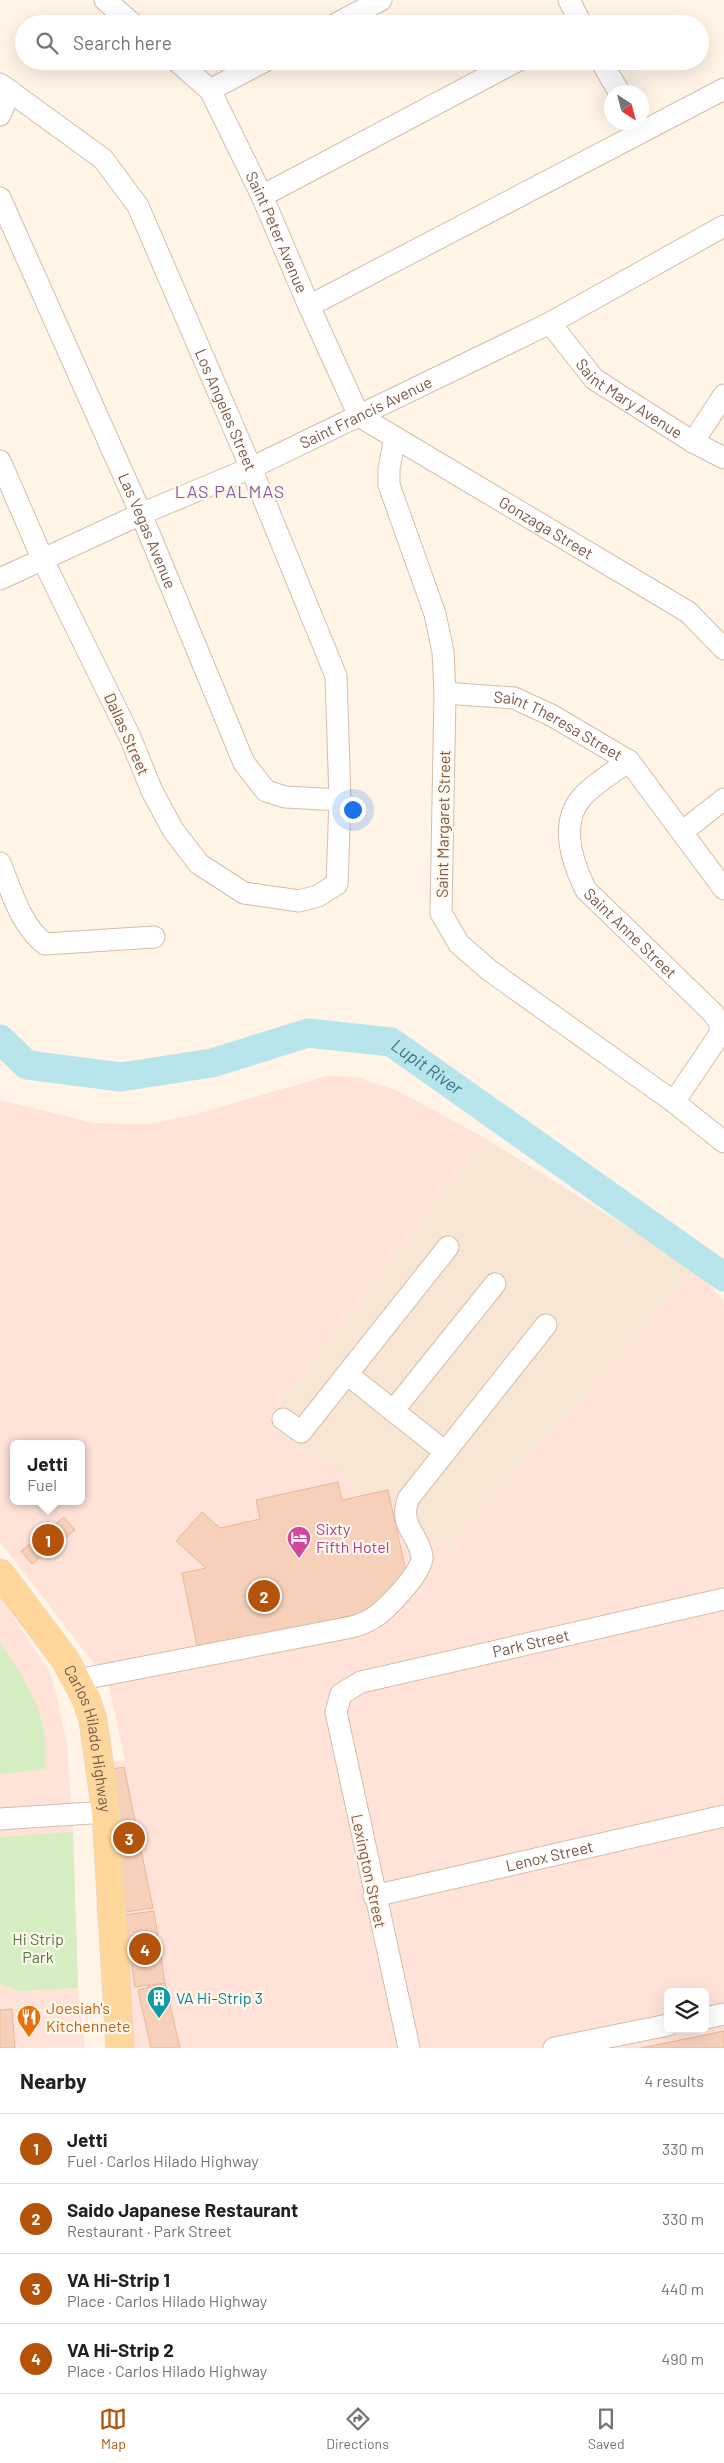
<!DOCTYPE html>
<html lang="en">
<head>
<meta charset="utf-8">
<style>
  :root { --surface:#fff; --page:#f6f6f6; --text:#202124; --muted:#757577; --line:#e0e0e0; --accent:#b45309 }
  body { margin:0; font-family:Barlow,sans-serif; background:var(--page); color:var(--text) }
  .controls { position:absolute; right:15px; bottom:15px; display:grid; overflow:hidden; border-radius:8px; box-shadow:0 5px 20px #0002 }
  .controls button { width:45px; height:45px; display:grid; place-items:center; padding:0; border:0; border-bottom:1px solid var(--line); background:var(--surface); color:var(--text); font:25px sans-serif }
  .compass { position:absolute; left:604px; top:85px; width:45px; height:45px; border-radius:50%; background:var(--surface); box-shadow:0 5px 20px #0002; rotate:144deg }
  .you { position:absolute; left:352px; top:809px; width:18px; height:18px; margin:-12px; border:4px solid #fff; border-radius:50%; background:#1a73e8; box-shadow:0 0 0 8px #1a73e833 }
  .badge { display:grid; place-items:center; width:32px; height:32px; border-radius:50%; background:var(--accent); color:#fff; font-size:16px; font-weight:700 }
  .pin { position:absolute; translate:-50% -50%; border:2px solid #fff; box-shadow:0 1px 5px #0006 }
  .popup { position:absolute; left:10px; top:1440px; width:75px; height:65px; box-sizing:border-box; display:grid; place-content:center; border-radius:8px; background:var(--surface); filter:drop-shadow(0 1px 4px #0005); font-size:16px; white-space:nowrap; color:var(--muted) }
  .popup b { font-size:19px; color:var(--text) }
  .popup::after { content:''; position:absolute; left:50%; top:100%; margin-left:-10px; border:10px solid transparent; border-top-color:var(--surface) }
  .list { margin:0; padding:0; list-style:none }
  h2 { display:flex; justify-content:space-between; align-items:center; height:65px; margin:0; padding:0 20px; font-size:21px }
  h2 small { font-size:16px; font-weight:400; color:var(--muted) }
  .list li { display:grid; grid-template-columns:32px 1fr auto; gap:15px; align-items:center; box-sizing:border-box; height:70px; padding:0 20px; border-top:1px solid var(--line) }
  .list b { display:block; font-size:19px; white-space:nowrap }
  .list p { margin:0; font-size:16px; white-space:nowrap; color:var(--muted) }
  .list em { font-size:16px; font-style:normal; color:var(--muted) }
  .icon { flex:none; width:28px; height:28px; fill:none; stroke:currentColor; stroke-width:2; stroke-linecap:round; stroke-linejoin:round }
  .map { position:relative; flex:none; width:724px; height:2048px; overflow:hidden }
  .search { position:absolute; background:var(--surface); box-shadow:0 5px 20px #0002; left:15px; right:15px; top:15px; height:55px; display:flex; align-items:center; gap:12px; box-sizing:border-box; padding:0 18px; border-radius:28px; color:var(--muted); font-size:19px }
  .sheet { height:345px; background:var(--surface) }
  nav { display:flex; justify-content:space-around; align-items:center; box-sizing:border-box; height:70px; border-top:1px solid var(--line); background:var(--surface); font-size:14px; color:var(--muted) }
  nav a { display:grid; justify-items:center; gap:2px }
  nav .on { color:var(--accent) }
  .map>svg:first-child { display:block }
  .residential { fill:#f7e6d3 }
  .commercial { fill:#ffe3d9; fill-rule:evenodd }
  .green { fill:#d5eec2 }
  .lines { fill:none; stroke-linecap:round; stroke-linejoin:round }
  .river { stroke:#b7e5eb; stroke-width:29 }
  .building { fill:#f7d0ba; stroke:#ecb598 }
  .minor-casing { stroke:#d5bdac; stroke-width:23 }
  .major-casing { stroke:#ddd4cf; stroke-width:29 }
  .minor { stroke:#fff; stroke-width:21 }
  .major { stroke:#ffd79c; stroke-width:28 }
  .labels { text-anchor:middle; stroke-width:4.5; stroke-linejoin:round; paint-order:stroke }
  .street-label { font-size:16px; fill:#7b5847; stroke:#fff8ee }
  .hotel-label { font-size:16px; fill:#b23c85; stroke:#fff8ee; text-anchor:start }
  .park-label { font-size:16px; fill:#507c3b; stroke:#fff8ee }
  .culture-label { font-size:16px; fill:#0d838f; stroke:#fff8ee; text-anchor:start }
  .food-label { font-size:16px; fill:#c56008; stroke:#fff8ee; text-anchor:start }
  .neighbourhood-label { font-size:18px; letter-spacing:1px; fill:#88629f; stroke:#fff8ee }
  .water-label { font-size:18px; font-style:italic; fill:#387882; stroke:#fff8ee }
</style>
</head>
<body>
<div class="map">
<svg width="724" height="2048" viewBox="0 0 724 2048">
  <rect width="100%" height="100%" fill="#fff4e6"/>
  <polygon class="residential" points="485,1138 696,1270 447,1548 265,1423"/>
  <g class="commercial">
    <path d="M326,1076L357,1077L398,1091L485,1138L265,1423L447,1548L696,1270L724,1301V2048H133L110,1762L125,1760L108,1682L0,1542V1100L94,1123L147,1124L190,1116ZM14,1444H82V1501H14ZM668,1992H705V2029H668Z"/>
    <polygon points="0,1597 52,1676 67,1744 73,1832 78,1988 85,2048 0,2048"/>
  </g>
  <g class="green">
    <path d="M0,1643C19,1669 38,1701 45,1734C47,1745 46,1758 46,1769L0,1774Z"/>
    <polygon points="73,1832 78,1988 18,1991 0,1984 0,1837"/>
  </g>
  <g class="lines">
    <path class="river" id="s1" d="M0,1039L27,1065L121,1077L212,1063L308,1033L391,1042L724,1277"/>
  </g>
  <g class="building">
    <polygon points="338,1482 342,1500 388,1490 407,1576 366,1612 198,1650 182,1573 206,1568 176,1541 202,1512 220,1528 260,1519 256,1500"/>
    <polygon points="64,1517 75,1530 32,1564 21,1551"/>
    <polygon points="124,1767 153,1908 125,1912 113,1769"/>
    <polygon points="154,1911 165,1983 135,1987 124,1915"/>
    <polygon points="165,1983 180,2048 151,2048 138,1990"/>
    <polygon points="12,2009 15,2048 0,2048 0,2010"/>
    <polygon points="724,2031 724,2048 641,2048"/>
  </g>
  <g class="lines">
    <defs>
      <g id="minor">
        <polyline points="105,0 133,24"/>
        <polyline points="569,0 581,24"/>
        <polyline points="336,24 381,0"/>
        <path id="s2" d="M177,61L210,90L262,196L309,306L359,416"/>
        <polyline points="601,61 619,92"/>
        <path id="s3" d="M0,84L103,159L138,206L251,468L336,676L340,800L337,884L318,896L299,901L244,893L199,864L173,830L152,791L130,737L43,560L0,461"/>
        <polyline points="210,90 265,61"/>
        <polyline points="0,115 10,91"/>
        <polyline points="262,196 517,61"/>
        <path id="s4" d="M0,198L141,514L244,763L266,791L285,797L340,800"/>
        <polyline points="309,306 724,89"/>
        <path id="s5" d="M550,323L594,379L693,442L724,458"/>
        <path id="s6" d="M359,416L688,612L724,649"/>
        <polyline points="395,437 389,469 389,485 435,614 443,652 445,693 441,913 459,944 489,970 674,1102 724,1142"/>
        <polyline points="693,442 724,395"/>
        <path id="s7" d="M0,579L141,514L251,468L550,323L724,226"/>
        <path id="s8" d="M445,693L514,698L551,715L629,761L724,889"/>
        <path id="s9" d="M629,761C614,772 595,783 583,796C558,823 572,862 586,890L713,1013L720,1023V1034L674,1102"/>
        <polyline points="682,832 724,799"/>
        <path d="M0,863C11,890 21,926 45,944L154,937"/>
        <polyline points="347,1374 444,1451"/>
        <polyline points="393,1411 495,1284"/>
        <polyline points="283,1419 301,1432 448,1247"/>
        <path d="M77,1680L352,1627C359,1625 366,1623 373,1618C385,1611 425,1570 422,1556C418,1532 399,1528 408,1499L546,1325"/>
        <polyline points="0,1819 106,1812"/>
        <path id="s10" d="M374,1896L724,1816"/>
        <polyline points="705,2018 724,2014"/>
        <path id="s11" d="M409,2048L336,1712L341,1694L361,1682L724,1599"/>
        <polyline points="554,2048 668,2025"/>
      </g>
      <g id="major">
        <path id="s12" d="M0,1573L66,1661L86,1699L93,1720L106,1812L120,2048"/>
      </g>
    </defs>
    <use href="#minor" class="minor-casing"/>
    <use href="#major" class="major-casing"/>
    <use href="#minor" class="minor"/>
    <use href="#major" class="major"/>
  </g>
  <defs>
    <symbol id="hotel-pin" viewBox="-11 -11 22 30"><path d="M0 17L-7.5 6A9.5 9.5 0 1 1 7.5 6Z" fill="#d1479c" stroke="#fff8ee"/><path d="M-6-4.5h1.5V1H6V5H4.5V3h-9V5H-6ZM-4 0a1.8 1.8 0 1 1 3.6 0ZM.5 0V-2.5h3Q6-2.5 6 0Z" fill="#fff"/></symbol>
    <symbol id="building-pin" viewBox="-11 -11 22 30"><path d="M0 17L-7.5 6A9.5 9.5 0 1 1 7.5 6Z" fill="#0f9aa8" stroke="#fff8ee"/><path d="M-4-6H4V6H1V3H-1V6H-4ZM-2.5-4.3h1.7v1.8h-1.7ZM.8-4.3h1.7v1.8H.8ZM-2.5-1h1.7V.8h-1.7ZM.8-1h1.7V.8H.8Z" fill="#fff"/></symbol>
    <symbol id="restaurant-pin" viewBox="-11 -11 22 30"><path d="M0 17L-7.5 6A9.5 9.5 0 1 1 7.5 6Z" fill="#e8710a" stroke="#fff8ee"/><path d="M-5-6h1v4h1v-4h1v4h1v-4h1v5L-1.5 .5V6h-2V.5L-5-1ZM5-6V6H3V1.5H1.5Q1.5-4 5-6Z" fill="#fff"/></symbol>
  </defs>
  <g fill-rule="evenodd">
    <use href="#hotel-pin" x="285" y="1524" width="28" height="38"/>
    <use href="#building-pin" x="145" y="1984" width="28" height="38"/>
    <use href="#restaurant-pin" x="15" y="2003" width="28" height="38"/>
  </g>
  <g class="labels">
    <g class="street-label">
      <text dy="6" stroke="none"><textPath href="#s2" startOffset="201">Saint Peter Avenue</textPath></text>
      <text dy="6" stroke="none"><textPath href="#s5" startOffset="111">Saint Mary Avenue</textPath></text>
      <text dy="6" stroke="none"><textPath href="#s3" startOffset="408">Los Angeles Street</textPath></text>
      <text dy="6" stroke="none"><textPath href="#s7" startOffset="402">Saint Francis Avenue</textPath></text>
      <text dy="6" stroke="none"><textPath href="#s6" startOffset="218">Gonzaga Street</textPath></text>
      <text dy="6" stroke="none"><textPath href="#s4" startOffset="364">Las Vegas Avenue</textPath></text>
      <text dy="6" stroke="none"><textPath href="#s8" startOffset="120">Saint Theresa Street</textPath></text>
      <text transform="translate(127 734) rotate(66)" y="6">Dallas Street</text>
      <text transform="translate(443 824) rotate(-89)" y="6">Saint Margaret Street</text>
      <text dy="6" stroke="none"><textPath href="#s9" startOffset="220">Saint Anne Street</textPath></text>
      <text dy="6" stroke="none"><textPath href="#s11" startOffset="560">Park Street</textPath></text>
      <text dy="6" stroke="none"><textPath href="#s12" startOffset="192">Carlos Hilado Highway</textPath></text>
      <text dy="6" stroke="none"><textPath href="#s10" startOffset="180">Lenox Street</textPath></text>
      <text transform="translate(369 1871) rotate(78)" y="6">Lexington Street</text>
    </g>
    <g class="hotel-label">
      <text x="316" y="1535">Sixty<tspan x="316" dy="18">Fifth Hotel</tspan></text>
    </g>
    <g class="park-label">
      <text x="38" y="1945">Hi Strip<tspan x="38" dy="18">Park</tspan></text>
    </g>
    <g class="culture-label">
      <text x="176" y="2004">VA Hi-Strip 3</text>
    </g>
    <g class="food-label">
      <text x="46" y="2014">Joesiah's<tspan x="46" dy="18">Kitchennete</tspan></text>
    </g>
    <g class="neighbourhood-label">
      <text x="230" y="498">LAS PALMAS</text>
    </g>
    <g class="water-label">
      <text dy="6" stroke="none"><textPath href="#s1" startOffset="452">Lupit River</textPath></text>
    </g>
  </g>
</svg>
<div class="controls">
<button><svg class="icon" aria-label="layers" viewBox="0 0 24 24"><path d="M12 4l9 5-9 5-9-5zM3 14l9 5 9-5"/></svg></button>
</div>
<svg class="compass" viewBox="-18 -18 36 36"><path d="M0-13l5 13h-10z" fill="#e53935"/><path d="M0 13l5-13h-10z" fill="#757577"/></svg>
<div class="you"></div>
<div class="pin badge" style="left:48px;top:1540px">1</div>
<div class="popup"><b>Jetti</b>Fuel</div>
<div class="pin badge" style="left:264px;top:1596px">2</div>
<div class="pin badge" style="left:129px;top:1838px">3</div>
<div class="pin badge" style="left:145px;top:1949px">4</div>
<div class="search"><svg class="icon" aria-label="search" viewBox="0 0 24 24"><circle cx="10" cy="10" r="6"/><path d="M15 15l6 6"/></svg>Search here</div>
</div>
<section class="sheet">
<h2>Nearby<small>4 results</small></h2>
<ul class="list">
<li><span class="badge">1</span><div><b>Jetti</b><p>Fuel · Carlos Hilado Highway</p></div><em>330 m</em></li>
<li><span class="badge">2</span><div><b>Saido Japanese Restaurant</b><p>Restaurant · Park Street</p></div><em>330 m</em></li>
<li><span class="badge">3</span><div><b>VA Hi-Strip 1</b><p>Place · Carlos Hilado Highway</p></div><em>440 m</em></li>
<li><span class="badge">4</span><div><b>VA Hi-Strip 2</b><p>Place · Carlos Hilado Highway</p></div><em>490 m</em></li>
</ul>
</section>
<nav>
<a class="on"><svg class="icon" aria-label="map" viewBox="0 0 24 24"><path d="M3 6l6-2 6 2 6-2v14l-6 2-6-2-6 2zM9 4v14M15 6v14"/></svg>Map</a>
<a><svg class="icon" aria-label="directions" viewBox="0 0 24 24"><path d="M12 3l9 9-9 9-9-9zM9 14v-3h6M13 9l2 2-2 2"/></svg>Directions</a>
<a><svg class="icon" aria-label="saved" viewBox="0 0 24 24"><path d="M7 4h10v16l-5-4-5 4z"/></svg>Saved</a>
</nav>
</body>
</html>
